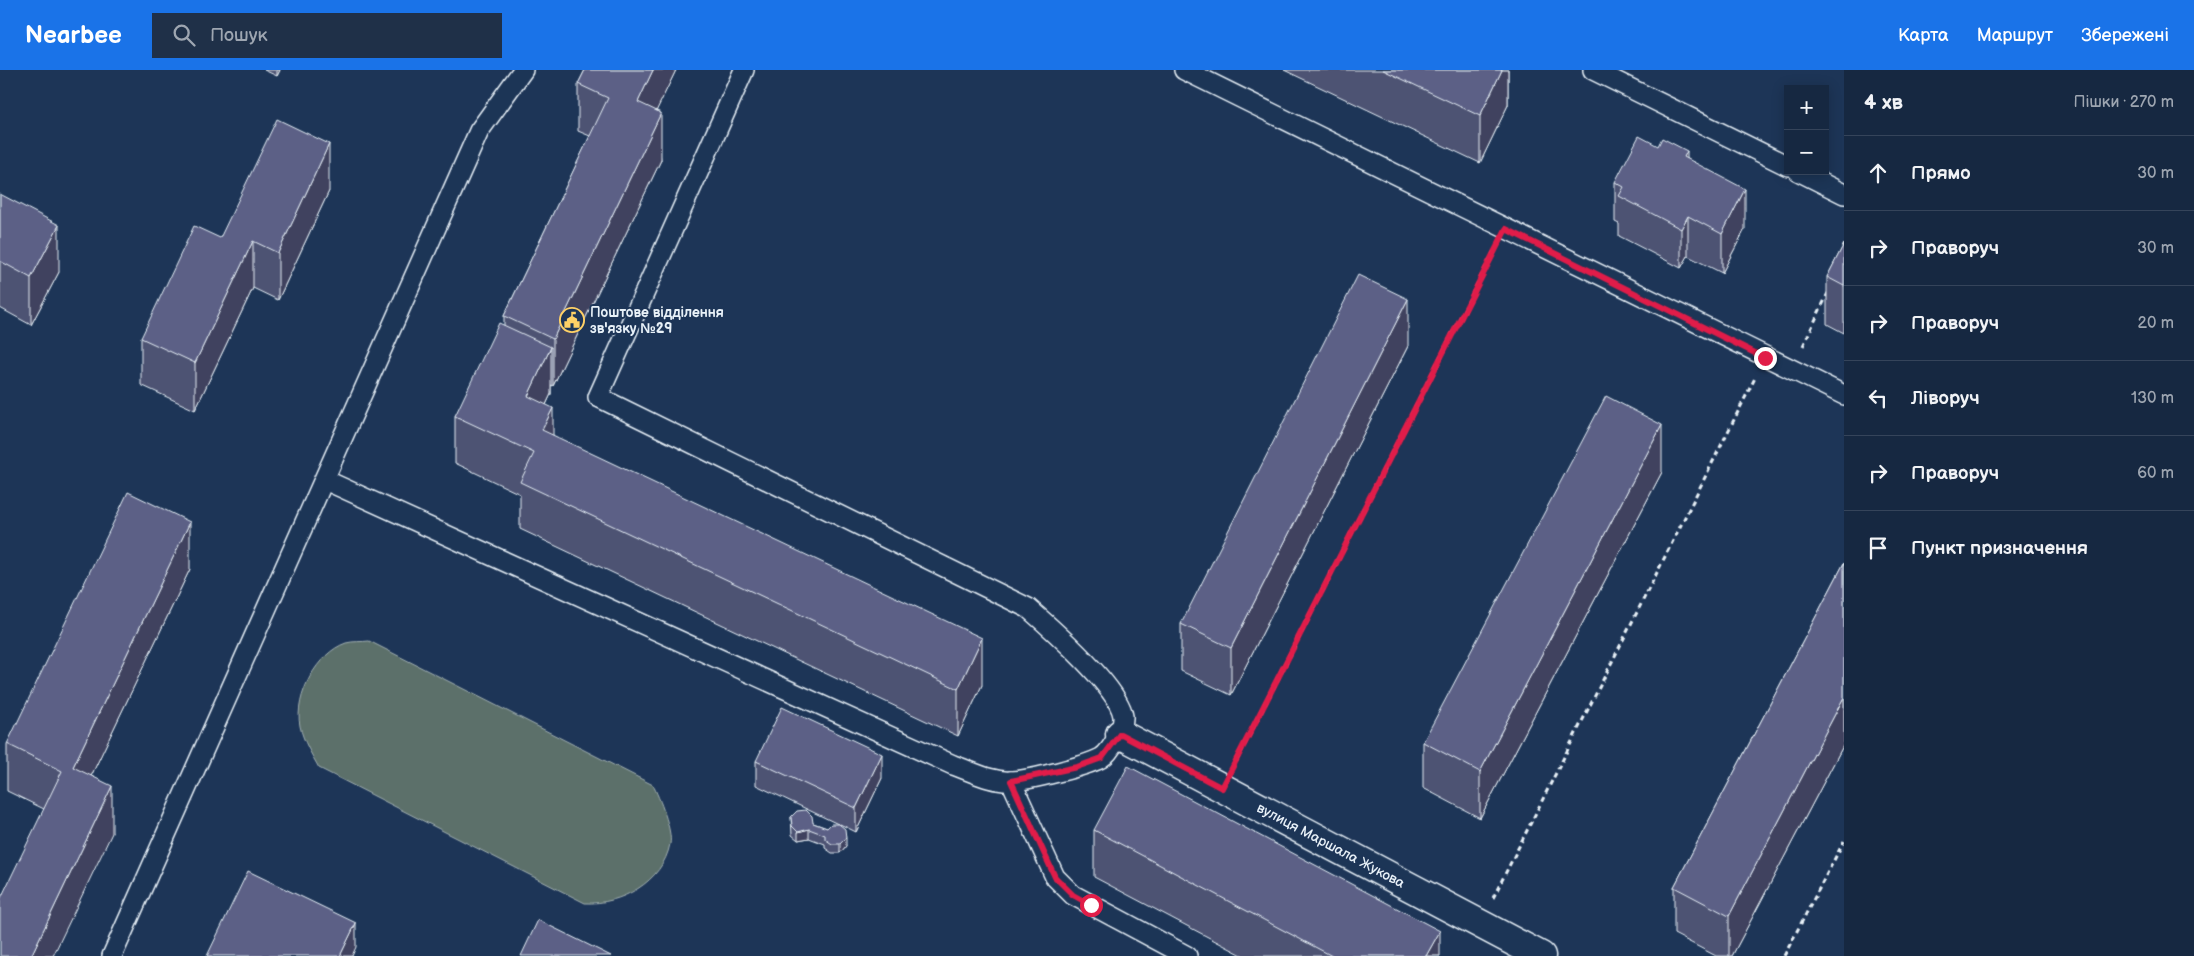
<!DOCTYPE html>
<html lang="uk">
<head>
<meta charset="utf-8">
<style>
  :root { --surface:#162841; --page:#1f3048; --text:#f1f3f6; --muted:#9ea6b1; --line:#35445a; --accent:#1a73e8 }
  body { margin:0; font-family:"Balsamiq Sans",sans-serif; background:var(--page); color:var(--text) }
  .controls { position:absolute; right:15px; top:15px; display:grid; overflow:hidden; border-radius:0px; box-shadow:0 2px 12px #0003 }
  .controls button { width:45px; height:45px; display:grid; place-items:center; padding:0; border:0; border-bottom:1px solid var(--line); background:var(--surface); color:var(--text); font:25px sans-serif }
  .stop { position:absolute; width:15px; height:15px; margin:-11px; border:4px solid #e11d48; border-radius:50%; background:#fff }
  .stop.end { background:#e11d48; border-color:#fff; box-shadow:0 1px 5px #0008 }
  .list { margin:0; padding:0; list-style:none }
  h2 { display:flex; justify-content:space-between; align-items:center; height:65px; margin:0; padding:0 20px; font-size:21px }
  h2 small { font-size:16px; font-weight:400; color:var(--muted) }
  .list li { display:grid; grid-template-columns:32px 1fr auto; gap:15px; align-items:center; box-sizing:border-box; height:75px; padding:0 20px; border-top:1px solid var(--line) }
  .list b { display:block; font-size:19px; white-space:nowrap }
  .list em { font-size:16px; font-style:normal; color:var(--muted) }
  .icon { flex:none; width:28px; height:28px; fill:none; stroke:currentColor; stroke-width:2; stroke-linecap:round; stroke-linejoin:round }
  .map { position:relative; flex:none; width:1844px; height:886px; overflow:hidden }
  header { display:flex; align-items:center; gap:30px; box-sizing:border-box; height:70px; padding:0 25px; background:var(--accent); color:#fff }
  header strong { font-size:24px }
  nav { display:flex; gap:28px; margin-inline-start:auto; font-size:18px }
  .search { width:350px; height:45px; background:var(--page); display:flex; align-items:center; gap:12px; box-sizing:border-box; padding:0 18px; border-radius:0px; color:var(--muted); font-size:19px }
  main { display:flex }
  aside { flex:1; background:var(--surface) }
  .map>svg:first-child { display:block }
  .green { fill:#5b6f6a; stroke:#a2b0b1 }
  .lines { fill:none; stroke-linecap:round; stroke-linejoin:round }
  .service-casing { stroke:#e8f1f8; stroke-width:22 }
  .minor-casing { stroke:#e8f1f8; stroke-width:31 }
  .path { stroke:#e8f1f8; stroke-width:3; stroke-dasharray:5 4; stroke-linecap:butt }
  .service { stroke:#1d3557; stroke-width:19 }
  .minor { stroke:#1d3557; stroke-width:28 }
  .wall { fill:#4e5373; stroke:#e8f1f8 }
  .shaded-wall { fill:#40435e; stroke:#e8f1f8 }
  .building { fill:#5b6086; stroke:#e8f1f8 }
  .route { stroke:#e11d48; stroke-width:6 }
  .labels { text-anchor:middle; stroke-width:4; stroke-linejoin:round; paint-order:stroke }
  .poi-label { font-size:14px; font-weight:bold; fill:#e8f1f8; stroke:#1d3557; text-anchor:start }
  .street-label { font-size:14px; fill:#e8f1f8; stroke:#1d3557 }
</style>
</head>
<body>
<header>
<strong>Nearbee</strong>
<div class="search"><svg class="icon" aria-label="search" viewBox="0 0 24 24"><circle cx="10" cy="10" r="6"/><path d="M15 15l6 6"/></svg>Пошук</div>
<nav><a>Карта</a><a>Маршрут</a><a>Збережені</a></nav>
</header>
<main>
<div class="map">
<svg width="1844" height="886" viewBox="0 0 1844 886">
  <rect width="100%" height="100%" fill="#1d3557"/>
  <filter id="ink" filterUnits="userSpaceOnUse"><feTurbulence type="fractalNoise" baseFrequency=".02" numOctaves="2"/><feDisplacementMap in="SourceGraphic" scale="10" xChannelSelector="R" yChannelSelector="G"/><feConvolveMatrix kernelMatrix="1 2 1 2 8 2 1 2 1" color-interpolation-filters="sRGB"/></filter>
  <g filter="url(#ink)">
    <path class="green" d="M369,571L653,715C659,727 673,761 670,774C663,812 620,835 585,833L319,698C312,685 303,671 300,656C294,626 317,583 346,573C353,571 362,572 369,571Z"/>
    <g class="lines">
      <defs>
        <g id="service">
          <polyline points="1184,0 1844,325"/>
          <polyline points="1593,0 1788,96"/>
          <polyline points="1798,101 1844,124"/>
          <path d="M325,410L953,695C971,701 993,713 1012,711C1030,710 1086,696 1101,688C1111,682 1124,658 1123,646C1119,618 1050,557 1028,538L598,327L744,0"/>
          <polyline points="1011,711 1055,807 1073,825 1187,886"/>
          <polyline points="112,886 479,61 523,0"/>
        </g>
        <polyline id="minor" points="1120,664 1541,886"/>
      </defs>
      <use href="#service" class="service-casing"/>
      <use href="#minor" class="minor-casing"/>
      <g class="path">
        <polyline points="1803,276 1828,223"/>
        <polyline points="1236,691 1494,182"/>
        <polyline points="1493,828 1755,308"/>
        <polyline points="1784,886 1844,771"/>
      </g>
      <use href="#service" class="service"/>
      <use href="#minor" class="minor"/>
    </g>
    <g class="wall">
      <polygon points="264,0 280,0 277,6"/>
      <polygon points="585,0 676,0 656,41 661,90 553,316 551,315 551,324 546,335 553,366 982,615 958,666 520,459 520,424 455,393 455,346 504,255 504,246 590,66 578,61 578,14"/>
      <polygon points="1284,0 1508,0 1508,35 1480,93"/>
      <polygon points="1658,76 1687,88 1745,159 1722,203 1688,186 1681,198 1619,166 1619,154 1615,152 1615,112"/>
      <polygon points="329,121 278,230 253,218 195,340 141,315 141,268 220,168"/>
      <polygon points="0,124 59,202 31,255 0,238"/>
      <polygon points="1844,174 1844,263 1827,254 1827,207"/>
      <polygon points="1408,276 1231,625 1181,601 1181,554"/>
      <polygon points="1662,402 1480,748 1423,718 1423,672"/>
      <polygon points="1844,493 1844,674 1732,886 1716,886 1674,864 1674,817"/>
      <polygon points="190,499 91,706 112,763 44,739 7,721 7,674"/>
      <polygon points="756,691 882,708 856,762 840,754 846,776 840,783 832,783 825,778 825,774 809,768 798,770 792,765 791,747 813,753 827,758 838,754 756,715"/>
      <polygon points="1094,760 1440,886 1244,886 1094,807"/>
    </g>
    <g class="shaded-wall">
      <polygon points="277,0 280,0 277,6"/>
      <polygon points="653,0 676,0 638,79 638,32"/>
      <polygon points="1502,0 1508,0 1508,35 1480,93 1480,46"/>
      <polygon points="661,43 661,90 553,316 553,269"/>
      <polygon points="329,74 329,121 278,230 278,183"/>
      <polygon points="1687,81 1687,120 1684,87"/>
      <polygon points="1745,119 1745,159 1722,203 1722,164"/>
      <polygon points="1688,146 1688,186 1681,198 1681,159"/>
      <polygon points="59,155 59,202 31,255 31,208"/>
      <polygon points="253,171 253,218 195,340 195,293"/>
      <polygon points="1408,229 1408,276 1231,625 1231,578"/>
      <polygon points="551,277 551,324 528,373 528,326"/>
      <polygon points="553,338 553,385 542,360"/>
      <polygon points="1662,355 1662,402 1480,748 1480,702"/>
      <polygon points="190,452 190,499 73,744 73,697"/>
      <polygon points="982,568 982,615 958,666 958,619"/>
      <polygon points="1844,627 1844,674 1732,886 1729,886 1729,846"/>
      <polygon points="882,684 882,708 856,762 856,738"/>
      <polygon points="112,716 112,763 53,886 31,886"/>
      <polygon points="809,759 809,768 798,770 798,762"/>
      <polygon points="846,768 846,776 840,783 840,774"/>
      <polygon points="356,853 356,877 352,886 340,886"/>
      <polygon points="1440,861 1440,886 1426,886"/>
    </g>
    <g class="building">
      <polygon points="585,0 653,0 638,32 661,43 553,269 504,246 608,28 578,14"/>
      <polygon points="1383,0 1502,0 1480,46"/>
      <polygon points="277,49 329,74 278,183 253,171 195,293 141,268 194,156 220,168"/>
      <polygon points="1639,66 1658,76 1662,68 1687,81 1684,87 1745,119 1722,164 1688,146 1681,159 1619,126 1624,117 1615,112"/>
      <polygon points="0,124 59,155 31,208 0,191"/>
      <polygon points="1844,174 1844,216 1827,207"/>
      <polygon points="1358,205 1408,229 1231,578 1181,554"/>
      <polygon points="499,253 551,277 528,326 553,338 542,360 982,568 958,619 520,412 534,383 455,346"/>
      <polygon points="1606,326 1662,355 1480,702 1423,672"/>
      <polygon points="128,422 190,452 73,697 112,716 31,886 0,886 0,830 62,701 7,674"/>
      <polygon points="1844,493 1844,627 1729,846 1674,817"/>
      <polygon points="782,637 882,684 856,738 756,691"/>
      <polygon points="1128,696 1440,861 1426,886 1332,886 1094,760"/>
      <polygon points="806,740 812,746 813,753 827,758 831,754 839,754 845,759 846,768 840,774 832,774 825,769 825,765 809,759 798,762 792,756 791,747 797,741"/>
      <polygon points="248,801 356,853 340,886 207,886"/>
      <polygon points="538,850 611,886 521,886"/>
    </g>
  </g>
  <g class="lines" filter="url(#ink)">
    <polyline class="route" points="1091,835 1073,825 1055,807 1011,711 1077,697 1102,688 1120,664 1222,718 1506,159 1765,288"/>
  </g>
  <defs>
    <symbol id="civic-ring" viewBox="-11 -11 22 22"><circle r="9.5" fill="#1d3557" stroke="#ffd166" stroke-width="1.5"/><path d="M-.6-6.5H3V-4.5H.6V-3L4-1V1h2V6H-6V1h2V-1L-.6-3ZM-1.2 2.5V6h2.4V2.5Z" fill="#ffd166"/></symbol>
  </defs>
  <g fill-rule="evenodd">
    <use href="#civic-ring" x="558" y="236" width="28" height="28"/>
  </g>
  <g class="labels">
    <g class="poi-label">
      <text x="590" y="247">Поштове відділення<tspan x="590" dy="16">зв'язку №29</tspan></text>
    </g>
    <g class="street-label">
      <text transform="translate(1331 775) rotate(28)" y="5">вулиця Маршала Жукова</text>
    </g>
  </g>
</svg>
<div class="controls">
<button>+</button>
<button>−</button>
</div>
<div class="stop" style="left:1091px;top:835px"></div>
<div class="stop end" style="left:1765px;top:288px"></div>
</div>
<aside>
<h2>4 хв<small>Пішки · 270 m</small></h2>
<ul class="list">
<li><svg class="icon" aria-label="ahead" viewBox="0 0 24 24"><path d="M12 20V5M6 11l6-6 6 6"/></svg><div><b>Прямо</b></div><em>30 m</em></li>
<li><svg class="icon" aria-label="right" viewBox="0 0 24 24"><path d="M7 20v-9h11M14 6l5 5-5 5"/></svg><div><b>Праворуч</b></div><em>30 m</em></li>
<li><svg class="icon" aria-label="right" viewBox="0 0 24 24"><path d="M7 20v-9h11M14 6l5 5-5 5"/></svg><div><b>Праворуч</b></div><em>20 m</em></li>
<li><svg class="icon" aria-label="left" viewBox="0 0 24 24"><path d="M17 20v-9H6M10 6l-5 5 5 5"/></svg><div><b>Ліворуч</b></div><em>130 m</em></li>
<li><svg class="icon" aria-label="right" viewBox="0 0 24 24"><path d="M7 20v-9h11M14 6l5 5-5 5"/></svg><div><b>Праворуч</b></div><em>60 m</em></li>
<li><svg class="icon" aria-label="arrive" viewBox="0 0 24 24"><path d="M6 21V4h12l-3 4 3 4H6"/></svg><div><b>Пункт призначення</b></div></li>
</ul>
</aside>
</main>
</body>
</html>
